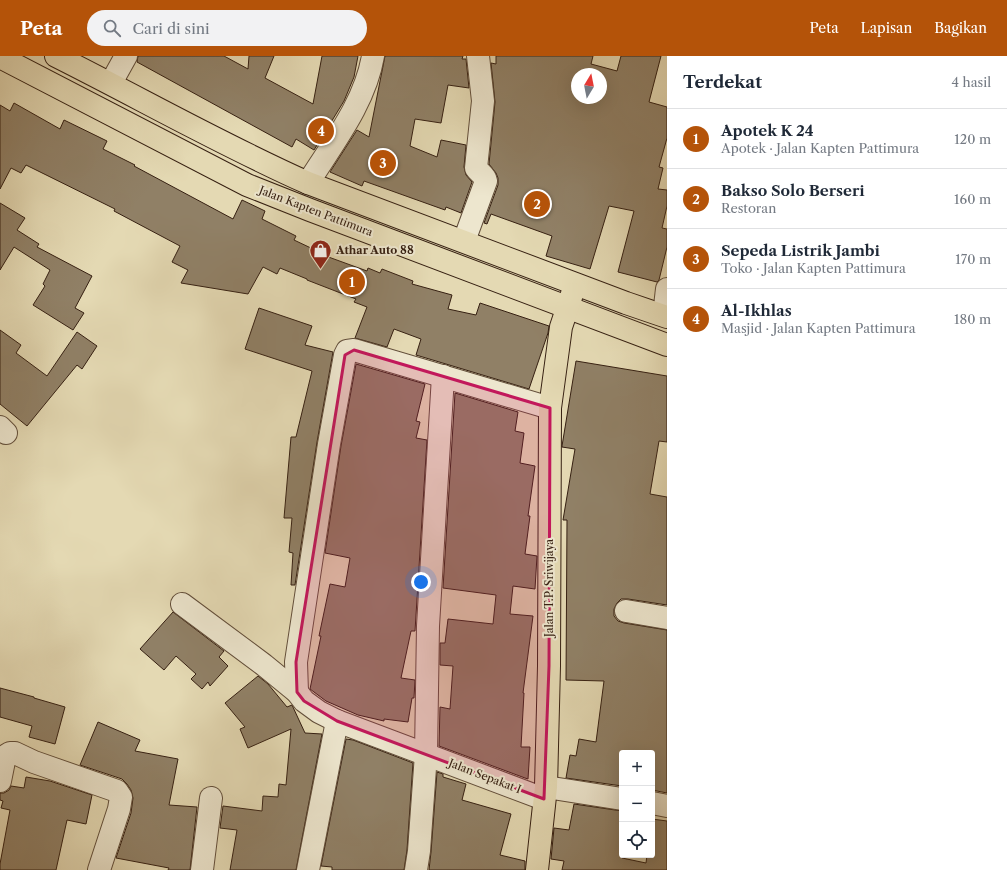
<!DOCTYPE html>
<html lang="id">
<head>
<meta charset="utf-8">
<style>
  :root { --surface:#fff; --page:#f2f2f3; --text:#1f2937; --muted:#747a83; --line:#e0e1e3; --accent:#b45309 }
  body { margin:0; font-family:"Libre Caslon Text",serif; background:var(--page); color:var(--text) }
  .controls { position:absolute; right:12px; bottom:12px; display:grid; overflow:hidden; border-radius:4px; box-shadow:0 4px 16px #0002 }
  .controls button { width:36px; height:36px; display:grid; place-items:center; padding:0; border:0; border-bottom:1px solid var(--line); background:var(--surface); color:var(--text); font:20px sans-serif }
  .compass { position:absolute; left:571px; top:12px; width:36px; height:36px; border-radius:50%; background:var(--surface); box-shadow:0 4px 16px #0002; rotate:10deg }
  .you { position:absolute; left:421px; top:526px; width:14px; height:14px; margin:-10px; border:3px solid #fff; border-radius:50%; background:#1a73e8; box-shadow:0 0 0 6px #1a73e833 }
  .badge { display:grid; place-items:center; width:26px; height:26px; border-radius:50%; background:var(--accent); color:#fff; font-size:13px; font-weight:700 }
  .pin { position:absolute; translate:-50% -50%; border:2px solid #fff; box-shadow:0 1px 4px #0006 }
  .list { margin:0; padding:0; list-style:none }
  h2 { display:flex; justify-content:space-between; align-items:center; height:52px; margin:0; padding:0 16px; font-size:17px }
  h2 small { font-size:13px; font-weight:400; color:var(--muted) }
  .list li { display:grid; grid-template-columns:26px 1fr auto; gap:12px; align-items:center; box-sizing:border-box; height:60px; padding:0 16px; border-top:1px solid var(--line) }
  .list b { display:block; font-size:15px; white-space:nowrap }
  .list p { margin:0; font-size:13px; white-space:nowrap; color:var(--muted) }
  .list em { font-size:13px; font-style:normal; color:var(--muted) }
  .icon { flex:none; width:22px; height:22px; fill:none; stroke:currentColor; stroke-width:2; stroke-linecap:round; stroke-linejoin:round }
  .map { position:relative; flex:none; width:667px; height:814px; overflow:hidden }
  header { display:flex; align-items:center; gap:24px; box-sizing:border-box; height:56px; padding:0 20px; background:var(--accent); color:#fff }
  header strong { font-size:19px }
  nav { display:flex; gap:22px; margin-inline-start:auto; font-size:14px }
  .search { width:280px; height:36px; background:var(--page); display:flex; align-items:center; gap:10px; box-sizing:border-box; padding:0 14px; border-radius:22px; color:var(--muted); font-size:15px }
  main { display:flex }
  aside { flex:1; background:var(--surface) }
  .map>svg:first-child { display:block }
  .building { fill:#908066; stroke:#362012; fill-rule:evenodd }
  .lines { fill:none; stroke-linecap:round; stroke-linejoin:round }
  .minor-casing { stroke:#624e3a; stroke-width:24 }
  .major-casing { stroke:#362012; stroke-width:24 }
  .minor { stroke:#ede6ce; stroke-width:22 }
  .major { stroke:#e4d9b3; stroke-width:22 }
  .marked { fill:#c2185b; fill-opacity:0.2; stroke:#c2185b; stroke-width:3; stroke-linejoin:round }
  .labels { text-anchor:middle; stroke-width:4; stroke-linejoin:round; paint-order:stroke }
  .street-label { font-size:11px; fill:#362012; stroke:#ede6ce }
  .poi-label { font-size:11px; font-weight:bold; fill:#362012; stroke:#ede6ce; text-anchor:start }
</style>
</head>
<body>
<header>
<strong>Peta</strong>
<div class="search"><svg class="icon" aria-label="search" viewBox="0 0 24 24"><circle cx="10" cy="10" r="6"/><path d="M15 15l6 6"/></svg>Cari di sini</div>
<nav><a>Peta</a><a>Lapisan</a><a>Bagikan</a></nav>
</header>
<main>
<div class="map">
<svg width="667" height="814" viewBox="0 0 667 814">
  <rect width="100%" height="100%" fill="#e4d9b3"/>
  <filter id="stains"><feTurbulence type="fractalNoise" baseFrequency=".005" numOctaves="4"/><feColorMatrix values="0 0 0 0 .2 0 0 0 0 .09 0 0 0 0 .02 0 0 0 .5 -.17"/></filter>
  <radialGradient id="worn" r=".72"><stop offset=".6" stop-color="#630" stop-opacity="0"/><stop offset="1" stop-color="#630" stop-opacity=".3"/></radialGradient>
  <g class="building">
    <polygon points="138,0 224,0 248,13 249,0 274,0 265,22 313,48 322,0 358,0 354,21 344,45 314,94 296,83 292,91 137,6"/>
    <polygon points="385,0 463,0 462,3 466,3 469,32 448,29 441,67 415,63 410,90 437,101 441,84 466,89 464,111 466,119 472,126 461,157 446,151 445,154 364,125 362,130 330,116 357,74 369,81"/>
    <path d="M496,0H593L591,8L617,15L621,0H661L649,46L667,51V82L659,111L663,112L658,133L667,134V150L662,172L667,173V191L659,224L657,226L618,216L634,155L609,150L590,213L546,200L552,180L491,158L487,168L484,167L498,129V122L496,117L489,108L495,46L491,7L496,8ZM577,18H601V42H577Z"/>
    <polygon points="14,47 60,73 64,64 107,85 103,93 135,109 134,110 233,163 242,144 265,155 262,163 296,180 294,184 313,193 312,195 367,215 368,212 380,217 382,213 413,225 412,228 452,239 448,253 476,259 480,247 549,270 548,277 529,333 416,299 421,283 394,273 387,291 355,282 367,251 354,246 356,243 307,224 307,223 280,212 277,218 263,211 248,238 181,227 188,214 172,206 180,190 114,155 115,153 26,109 21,117 11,112 0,133 0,49 10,55"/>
    <polygon points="0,147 25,162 17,174 39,188 37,191 92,220 75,252 84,257 73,274 33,249 45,230 43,228 50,214 14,191 0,214"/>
    <polygon points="259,252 312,270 305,289 333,296 317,386 295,529 291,529 293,497 289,496 292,462 284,462 291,381 296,381 312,315 245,293"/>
    <polygon points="0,274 21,289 16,297 47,320 77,276 97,290 82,313 77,309 27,370 0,348"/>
    <polygon points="576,305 667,320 667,386 659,385 650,438 667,441 667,549 628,543 621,543 617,547 614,553 614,560 618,565 624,567 667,574 667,737 652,734 652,697 622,697 622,730 566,722 570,699 576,700 579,683 596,686 604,625 566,624 567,464 563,464 575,393 562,391 562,390"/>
    <polygon points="356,308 425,328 416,365 420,366 416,382 427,384 415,575 411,575 401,622 415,624 414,642 412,642 408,666 384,663 384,665 358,659 326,645 310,633 321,580 319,580 330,528 345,531 350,502 325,497 341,390"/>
    <polygon points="455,337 518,356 515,375 524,377 520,407 535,410 528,460 530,460 525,498 537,500 535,533 513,530 510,558 533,560 523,637 524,637 521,691 530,691 528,723 525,722 439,690 440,651 450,653 453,610 440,609 440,587 445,587 448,563 493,568 496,539 443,532"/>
    <polygon points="173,556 224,595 219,601 228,610 210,630 208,626 202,633 191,623 196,618 176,600 164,614 140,593"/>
    <polygon points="258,620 268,628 287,651 292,649 305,677 322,678 296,814 230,814 237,774 220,772 223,750 262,755 263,740 278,741 279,728 286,729 291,673 248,692 240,673 245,671 225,647"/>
    <polygon points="0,632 34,641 34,642 65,651 55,688 29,681 32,670 0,661"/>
    <polygon points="98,666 140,684 135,695 178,703 169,749 197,751 190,814 168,814 169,812 116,802 131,757 133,742 131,734 127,728 122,723 80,709"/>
    <polygon points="346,683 353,684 413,707 407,794 404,814 332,814 332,811 321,810"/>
    <polygon points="437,716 443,718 443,721 466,728 462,744 511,758 500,799 525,805 525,814 429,814 431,796"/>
    <polygon points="26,721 50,725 92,739 86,768 67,764 56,814 0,814 0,808 10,754 1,752 3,745 0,744 0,737 4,737 9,734 11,730 24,732"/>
    <polygon points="574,748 622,755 622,802 646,807 647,799 652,799 652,763 667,765 667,814 562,814 564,805 551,803 554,772 569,774"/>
  </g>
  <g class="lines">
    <defs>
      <g id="minor">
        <polyline points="111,27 126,0"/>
        <path d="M308,127C333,87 365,47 373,0"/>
        <path d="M464,185L486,125C485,119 479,117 476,112L483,45L478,0"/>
        <polyline points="664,259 667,233"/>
        <polyline points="0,371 6,377"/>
        <polyline points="182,548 264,609 297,636 304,645 319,656 337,665 544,743"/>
        <polyline points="626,555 667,562"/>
        <polyline points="297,636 296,606 329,388 345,299 347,295 354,294 550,352"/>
        <polyline points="0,725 5,700 10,697 15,697 34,706 117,735 121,741 119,753 99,814"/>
        <polyline points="546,731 622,743"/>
        <polyline points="652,747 667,750"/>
        <polyline points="202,814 211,742"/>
        <polyline points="308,814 337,665"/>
        <polyline points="416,814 419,795 426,698 428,570 443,320"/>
      </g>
      <g id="major">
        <path d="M56,0C140,42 222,89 308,127L626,247L667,261"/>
        <polyline points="0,1 247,129 310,154 667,289"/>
        <polyline points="537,814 546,731 549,610 550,352 561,271 572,238"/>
      </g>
    </defs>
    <use href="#minor" class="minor-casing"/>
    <use href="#major" class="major-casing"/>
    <use href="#minor" class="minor"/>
    <use href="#major" class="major"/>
  </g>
  <path class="marked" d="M354,294L550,352L549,610L544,743L337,665L304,645L297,636L296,606L345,299Z"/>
  <defs>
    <symbol id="shop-pin" viewBox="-11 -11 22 30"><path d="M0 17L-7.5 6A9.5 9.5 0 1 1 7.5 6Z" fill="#8f2418" stroke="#ede6ce"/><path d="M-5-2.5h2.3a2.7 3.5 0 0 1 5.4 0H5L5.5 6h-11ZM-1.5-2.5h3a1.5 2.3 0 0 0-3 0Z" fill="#fff"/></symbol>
  </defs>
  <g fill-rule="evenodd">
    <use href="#shop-pin" x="308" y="182" width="25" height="34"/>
  </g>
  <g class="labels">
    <g class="street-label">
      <text transform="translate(316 155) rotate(21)" y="4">Jalan Kapten Pattimura</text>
      <text transform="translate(549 532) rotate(-90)" y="4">Jalan T.P. Sriwijaya</text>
      <text transform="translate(485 720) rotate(21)" y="4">Jalan Sepakat I</text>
    </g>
    <g class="poi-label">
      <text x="336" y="198">Athar Auto 88</text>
    </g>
  </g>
  <rect width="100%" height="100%" filter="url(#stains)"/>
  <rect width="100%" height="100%" fill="url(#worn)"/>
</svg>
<div class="controls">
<button>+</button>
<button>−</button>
<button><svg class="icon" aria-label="locate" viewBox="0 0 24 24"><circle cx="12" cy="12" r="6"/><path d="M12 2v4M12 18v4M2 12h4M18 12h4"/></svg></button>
</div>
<svg class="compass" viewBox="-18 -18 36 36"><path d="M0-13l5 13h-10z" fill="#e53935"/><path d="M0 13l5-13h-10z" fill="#747a83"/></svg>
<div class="you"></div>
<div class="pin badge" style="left:352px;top:226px">1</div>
<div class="pin badge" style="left:537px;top:148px">2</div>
<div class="pin badge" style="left:383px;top:107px">3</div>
<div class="pin badge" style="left:321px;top:75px">4</div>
</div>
<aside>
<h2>Terdekat<small>4 hasil</small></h2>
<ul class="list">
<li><span class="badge">1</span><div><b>Apotek K 24</b><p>Apotek · Jalan Kapten Pattimura</p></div><em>120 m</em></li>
<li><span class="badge">2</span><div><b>Bakso Solo Berseri</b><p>Restoran</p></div><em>160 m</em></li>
<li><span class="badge">3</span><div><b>Sepeda Listrik Jambi</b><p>Toko · Jalan Kapten Pattimura</p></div><em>170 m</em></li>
<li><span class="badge">4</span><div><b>Al-Ikhlas</b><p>Masjid · Jalan Kapten Pattimura</p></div><em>180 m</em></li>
</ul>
</aside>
</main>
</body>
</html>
